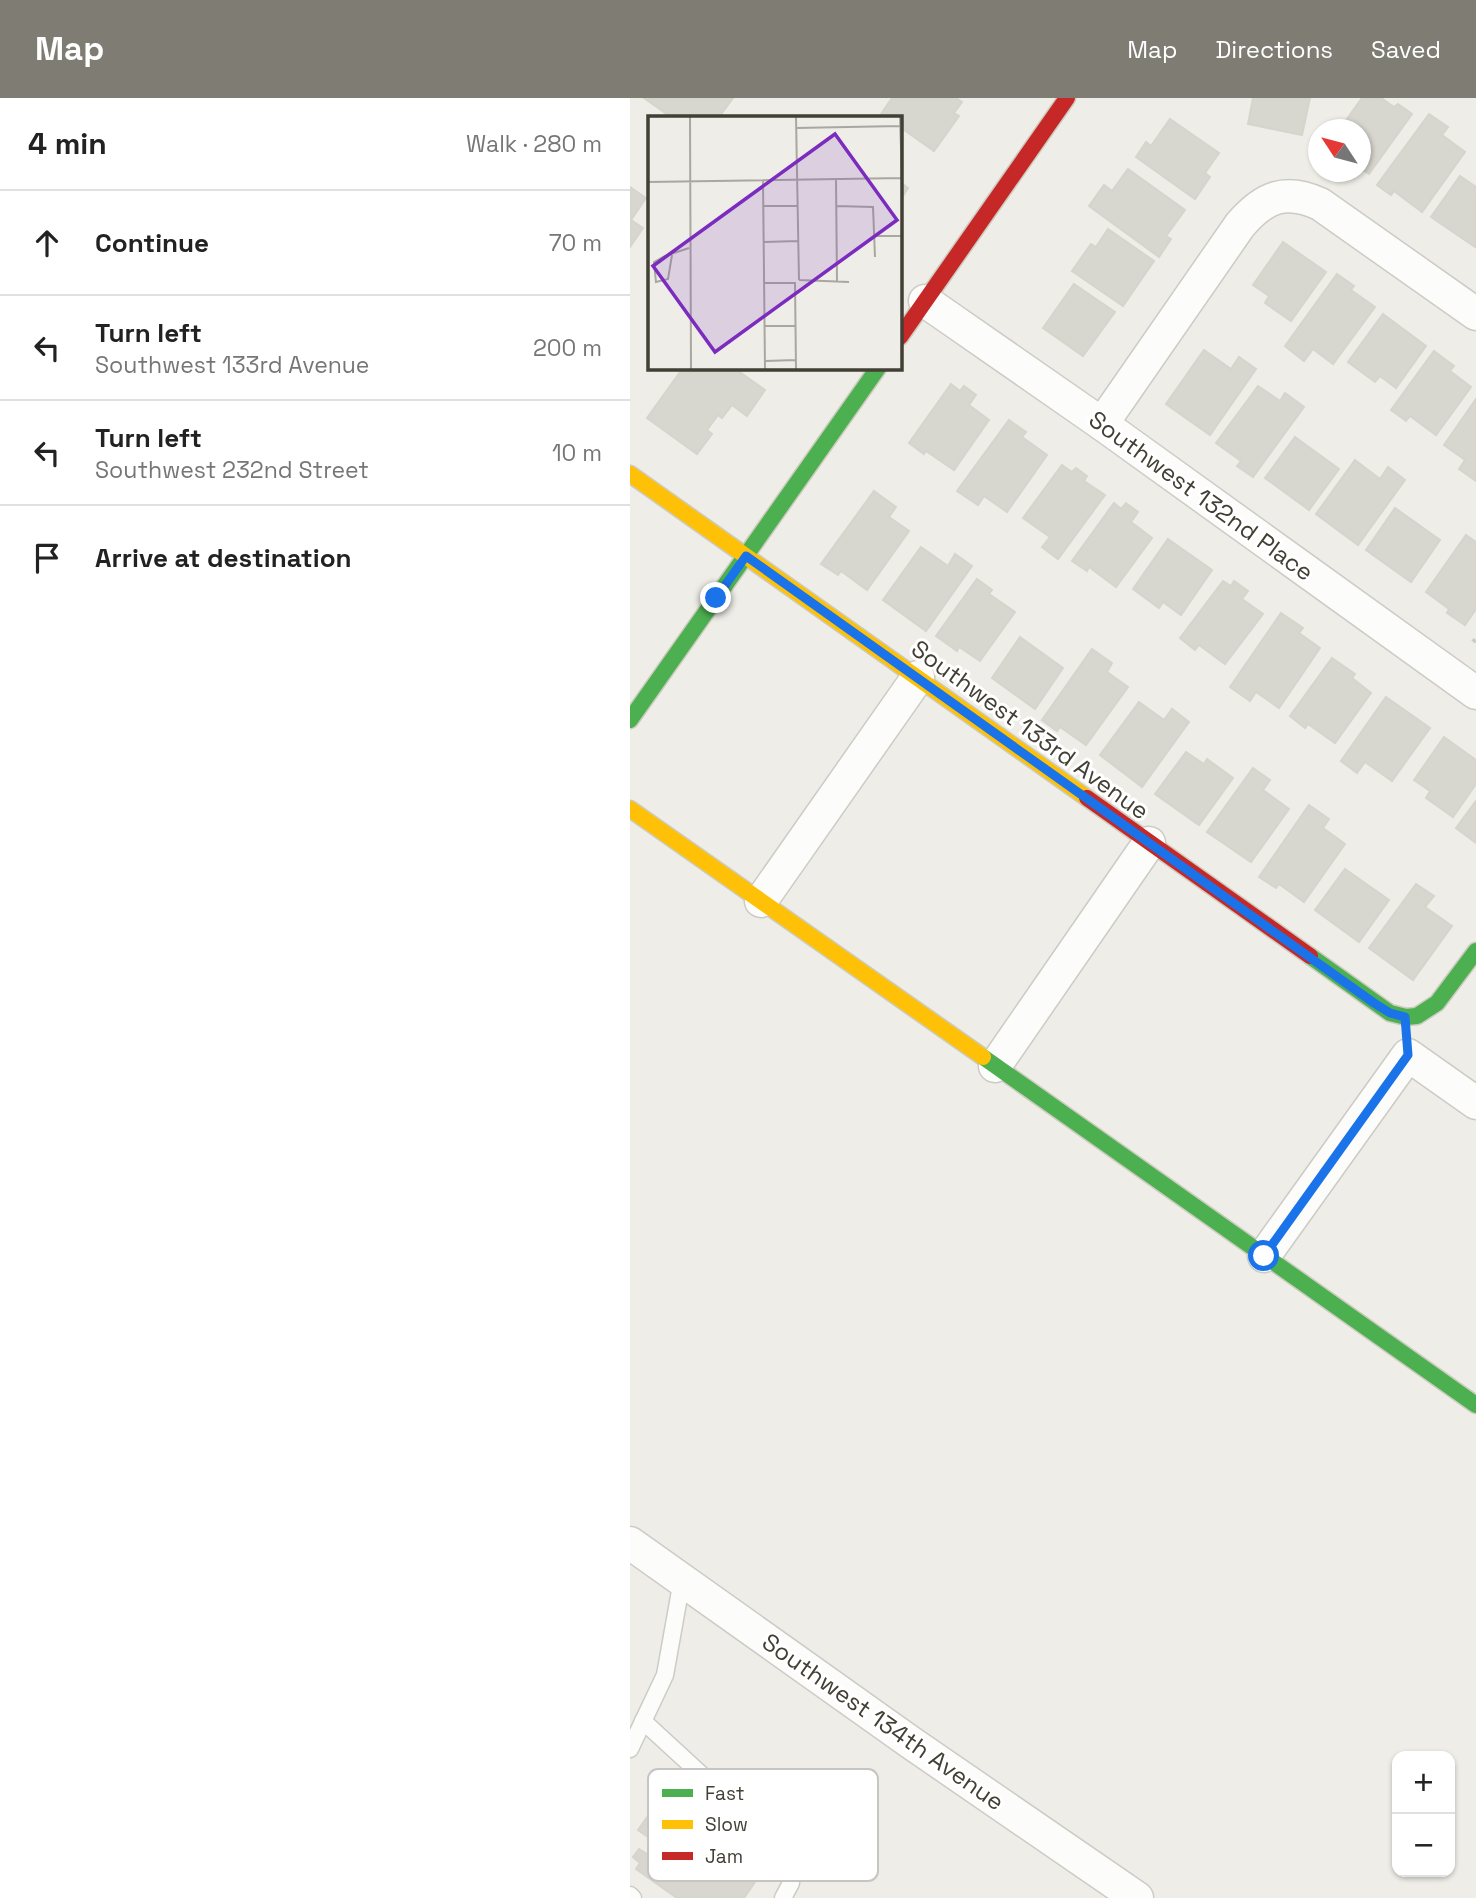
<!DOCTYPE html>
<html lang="en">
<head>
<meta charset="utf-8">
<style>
  :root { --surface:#fff; --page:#f6f6f6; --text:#222; --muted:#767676; --line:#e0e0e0; --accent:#7e7c73 }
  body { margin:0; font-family:"Space Grotesk",sans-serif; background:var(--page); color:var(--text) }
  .controls { position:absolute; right:21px; bottom:21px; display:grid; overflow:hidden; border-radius:14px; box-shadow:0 2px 5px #0004 }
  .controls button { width:63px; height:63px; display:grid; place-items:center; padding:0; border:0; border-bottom:2px solid var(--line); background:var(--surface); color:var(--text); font:35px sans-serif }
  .compass { position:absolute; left:678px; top:21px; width:63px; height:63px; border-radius:50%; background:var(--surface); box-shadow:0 2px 5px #0004; rotate:306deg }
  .stop { position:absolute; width:21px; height:21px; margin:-16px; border:5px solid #1a73e8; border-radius:50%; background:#fff }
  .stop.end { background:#1a73e8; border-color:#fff; box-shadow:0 2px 7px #0008 }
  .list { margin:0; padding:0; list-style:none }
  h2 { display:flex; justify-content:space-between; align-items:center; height:91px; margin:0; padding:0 28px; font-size:30px }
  h2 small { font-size:23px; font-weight:400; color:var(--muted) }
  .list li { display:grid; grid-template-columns:46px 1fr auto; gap:21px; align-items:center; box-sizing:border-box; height:105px; padding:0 28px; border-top:2px solid var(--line) }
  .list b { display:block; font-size:26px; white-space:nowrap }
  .list p { margin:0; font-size:23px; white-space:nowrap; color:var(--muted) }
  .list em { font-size:23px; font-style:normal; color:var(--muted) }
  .icon { flex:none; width:38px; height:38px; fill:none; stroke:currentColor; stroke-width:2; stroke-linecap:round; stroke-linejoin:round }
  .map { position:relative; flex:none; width:846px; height:1800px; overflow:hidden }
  header { display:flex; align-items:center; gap:42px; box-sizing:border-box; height:98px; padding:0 35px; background:var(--accent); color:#fff }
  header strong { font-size:33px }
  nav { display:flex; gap:38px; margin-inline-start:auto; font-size:24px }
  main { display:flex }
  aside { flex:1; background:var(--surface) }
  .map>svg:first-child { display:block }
  .building { fill:#d7d6cf; stroke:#d6d4cd; stroke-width:2 }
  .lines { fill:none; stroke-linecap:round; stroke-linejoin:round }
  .lane-casing { stroke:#cccbc5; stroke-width:19 }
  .street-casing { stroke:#cccbc5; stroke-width:35 }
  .fast-casing { stroke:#cccbbe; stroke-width:19 }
  .slow-casing { stroke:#cccbbe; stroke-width:19 }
  .jam-casing { stroke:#cccbbe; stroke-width:19 }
  .path { stroke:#cccbc6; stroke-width:4.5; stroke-dasharray:3.5 3.5; stroke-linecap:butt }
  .lane { stroke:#fcfcfb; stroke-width:16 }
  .street { stroke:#fcfcfb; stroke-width:32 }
  .fast { stroke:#4caf50; stroke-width:16 }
  .slow { stroke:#ffc107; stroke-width:16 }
  .jam { stroke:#c62828; stroke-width:16 }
  .route { stroke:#1a73e8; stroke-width:9 }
  .labels { text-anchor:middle; stroke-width:6; stroke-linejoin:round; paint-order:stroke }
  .street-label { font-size:24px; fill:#423f34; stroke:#fff }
  .inset-road { fill:none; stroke:#a9a79f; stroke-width:2 }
  .view { fill:#7b2cbf; fill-opacity:0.15; stroke:#7b2cbf; stroke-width:3.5 }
  .inset-edge { fill:none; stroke:#423f34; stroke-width:3.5 }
  .key { fill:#fff; stroke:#c6c5c2; stroke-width:2 }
  .key-label { font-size:19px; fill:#423f34 }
</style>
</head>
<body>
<header>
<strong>Map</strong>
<nav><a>Map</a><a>Directions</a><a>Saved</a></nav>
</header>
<main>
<aside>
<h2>4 min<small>Walk · 280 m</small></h2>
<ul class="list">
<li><svg class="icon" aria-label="ahead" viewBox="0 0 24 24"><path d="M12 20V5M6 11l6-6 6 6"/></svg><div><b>Continue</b></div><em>70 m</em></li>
<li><svg class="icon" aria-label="left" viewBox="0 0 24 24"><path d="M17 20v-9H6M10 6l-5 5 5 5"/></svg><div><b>Turn left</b><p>Southwest 133rd Avenue</p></div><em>200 m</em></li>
<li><svg class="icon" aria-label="left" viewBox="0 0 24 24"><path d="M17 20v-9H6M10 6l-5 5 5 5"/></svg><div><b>Turn left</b><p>Southwest 232nd Street</p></div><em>10 m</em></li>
<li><svg class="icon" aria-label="arrive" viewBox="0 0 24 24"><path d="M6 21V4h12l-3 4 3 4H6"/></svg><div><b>Arrive at destination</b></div></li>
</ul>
</aside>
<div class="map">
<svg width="846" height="1800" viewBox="0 0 846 1800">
  <rect width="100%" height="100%" fill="#eeede7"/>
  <g class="building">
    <polygon points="14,0 103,0 89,19 41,19"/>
    <polygon points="262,0 326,0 332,4 324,15 329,18 304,53 270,29 270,19 256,19 251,16"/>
    <polygon points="623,0 680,0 672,37 618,26"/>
    <polygon points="732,0 751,0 764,9 768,6 782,16 739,76 730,70 730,32 709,32"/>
    <polygon points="799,16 818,29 812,37 835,54 792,114 764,93 761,97 747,87"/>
    <polygon points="540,21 589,55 575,75 580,79 565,101 506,59 516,44 521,48"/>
    <polygon points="498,71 555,112 536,138 541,141 529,159 459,108 474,87 482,93"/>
    <polygon points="830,78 846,89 845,149 801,119"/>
    <polygon points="270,84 278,90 270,103"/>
    <polygon points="0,89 16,100 1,122 13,130 0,149"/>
    <polygon points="478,131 524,163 493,208 442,173 461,146 466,149"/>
    <polygon points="653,144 696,174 661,223 635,205 639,198 623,187"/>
    <polygon points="707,176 724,188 721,192 745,209 703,266 683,251 674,263 655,248"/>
    <polygon points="444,186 485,214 453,258 413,230"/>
    <polygon points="753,216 796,248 766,290 750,278 745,284 718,264"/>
    <polygon points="574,252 601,271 609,259 626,271 580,337 536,306"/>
    <polygon points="804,253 824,268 820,273 841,289 806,337 780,318 776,323 761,312"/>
    <polygon points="53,270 104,270 135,292 117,318 102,307 92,320 88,317 77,332 82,336 67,356 17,320"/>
    <polygon points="321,286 330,293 334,288 346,297 339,307 359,322 324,372 296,353 294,356 279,345"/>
    <polygon points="628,288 650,303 655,295 674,309 623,379 607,368 611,363 586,345"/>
    <polygon points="846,301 846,383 829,371 835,362 814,347"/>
    <polygon points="379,322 396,334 392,339 417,357 377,414 354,398 348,407 327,393"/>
    <polygon points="665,339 709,371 679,412 635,380"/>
    <polygon points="725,362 750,381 758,369 775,382 728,447 686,416"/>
    <polygon points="432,367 442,374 446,370 457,378 454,383 475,397 428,461 412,449 420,439 393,420"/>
    <polygon points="244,393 266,409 259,419 279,433 237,492 211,473 208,477 191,466"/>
    <polygon points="484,405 491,411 496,405 508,414 501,424 522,440 486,489 459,469 457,473 442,463"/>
    <polygon points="765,410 810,442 781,484 736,452"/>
    <polygon points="836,437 846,444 846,511 835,527 817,515 819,511 796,494"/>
    <polygon points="538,441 582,472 551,517 533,504 529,510 503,491"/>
    <polygon points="291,449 318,468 325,456 342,468 296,533 253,502"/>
    <polygon points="347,481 362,492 359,496 385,514 350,563 329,549 327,553 306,538"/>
    <polygon points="593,483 601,488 604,483 618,493 612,501 633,516 595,566 569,547 565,552 550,540"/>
    <polygon points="651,515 673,530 669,535 690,550 649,610 626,594 620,603 600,589"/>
    <polygon points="390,539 433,570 405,611 362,580"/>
    <polygon points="462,551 482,565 477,574 498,589 456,647 430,629 427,633 412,622"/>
    <polygon points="702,560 725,576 722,580 741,595 705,645 678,626 675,630 660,618"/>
    <polygon points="756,599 800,630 762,683 735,664 727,675 711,663"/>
    <polygon points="509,604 534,622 542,611 559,624 512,689 470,657"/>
    <polygon points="814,639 846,662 846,686 823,719 796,700 800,693 784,682"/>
    <polygon points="556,654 574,666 577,661 603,680 569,727 525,696"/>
    <polygon points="623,670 640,682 633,692 659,711 621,764 577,734"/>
    <polygon points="846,703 846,745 826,730"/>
    <polygon points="679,707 699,721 693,730 715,746 674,804 649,786 646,790 629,779"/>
    <polygon points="715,771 759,802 729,844 685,812"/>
    <polygon points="786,786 804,798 795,809 822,828 783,882 739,850"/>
    <polygon points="39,1688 85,1721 92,1711 120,1731 113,1741 141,1761 114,1800 47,1800 6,1771 10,1765 3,1759 9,1751 17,1756 21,1752 30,1759 35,1751 8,1732"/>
  </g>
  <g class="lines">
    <defs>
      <g id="lane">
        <polyline points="13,1623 99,1702 135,1730 155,1757 161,1785 153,1800"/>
        <polyline points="0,1651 35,1577 52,1482"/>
        <polyline points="0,1797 3,1800"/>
      </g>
      <g id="street">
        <polyline points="295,203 472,326 846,595"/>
        <path d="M472,326L610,127C634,99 655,90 690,106L846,216"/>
        <polyline points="131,803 288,579"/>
        <polyline points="365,968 519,745"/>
        <polyline points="634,1158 778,957 846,1005"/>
        <polyline points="0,1445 280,1644 507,1800"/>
      </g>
      <g id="fast">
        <polyline points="0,622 248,270"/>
        <polyline points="680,858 760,915 776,919 787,918 807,905 846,853"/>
        <polyline points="353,959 846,1307"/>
      </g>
      <g id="slow">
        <polyline points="0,376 457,700"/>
        <polyline points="0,711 353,959"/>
      </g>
      <g id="jam">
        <polyline points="270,239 437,0"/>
        <polyline points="457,700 680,858"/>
      </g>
    </defs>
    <use href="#lane" class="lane-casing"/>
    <use href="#street" class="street-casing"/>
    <use href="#fast" class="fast-casing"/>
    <use href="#slow" class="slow-casing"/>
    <use href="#jam" class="jam-casing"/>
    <polyline class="path" points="843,544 846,541"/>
    <use href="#lane" class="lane"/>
    <use href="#street" class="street"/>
    <use href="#fast" class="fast"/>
    <use href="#slow" class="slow"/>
    <use href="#jam" class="jam"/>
  </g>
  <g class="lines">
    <polyline class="route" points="86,500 116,458 744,905 760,915 775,919 778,957 634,1158"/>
  </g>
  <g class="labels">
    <g class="street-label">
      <text transform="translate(571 398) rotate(36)" y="8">Southwest 132nd Place</text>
      <text transform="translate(400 632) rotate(36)" y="8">Southwest 133rd Avenue</text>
      <text transform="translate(253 1624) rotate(35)" y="8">Southwest 134th Avenue</text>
    </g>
  </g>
  <g transform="translate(18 18)">
    <rect width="254" height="254" fill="#eeede7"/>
    <path class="inset-road" d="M42,1L43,253M148,1L151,164M252,1L254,66M148,12L252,10M188,63L189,166M115,64L117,253M0,66L254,62M115,90H149M188,90L225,91L227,141M227,120H254M116,126L150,125M24,139L20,163L8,166L6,146L17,140L41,132M151,164L201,166M116,167H147L148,253M117,210H148M117,245L148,244"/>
    <path class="view" d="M187,18L249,104L67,236L5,150Z"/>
    <rect width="254" height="254" class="inset-edge"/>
  </g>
  <rect x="18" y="1671" width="230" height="112" rx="10" class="key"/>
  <rect x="32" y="1691" width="31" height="8" fill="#4caf50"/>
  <rect x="32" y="1722" width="31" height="9" fill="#ffc107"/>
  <rect x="32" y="1754" width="31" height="8" fill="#c62828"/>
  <g class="key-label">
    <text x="75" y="1702">Fast</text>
    <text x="75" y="1733">Slow</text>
    <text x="75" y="1765">Jam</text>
  </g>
</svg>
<div class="controls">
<button>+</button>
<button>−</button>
</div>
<svg class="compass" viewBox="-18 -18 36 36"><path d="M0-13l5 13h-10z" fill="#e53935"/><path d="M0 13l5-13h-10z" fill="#767676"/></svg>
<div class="stop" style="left:634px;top:1158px"></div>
<div class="stop end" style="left:86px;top:500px"></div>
</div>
</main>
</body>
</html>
